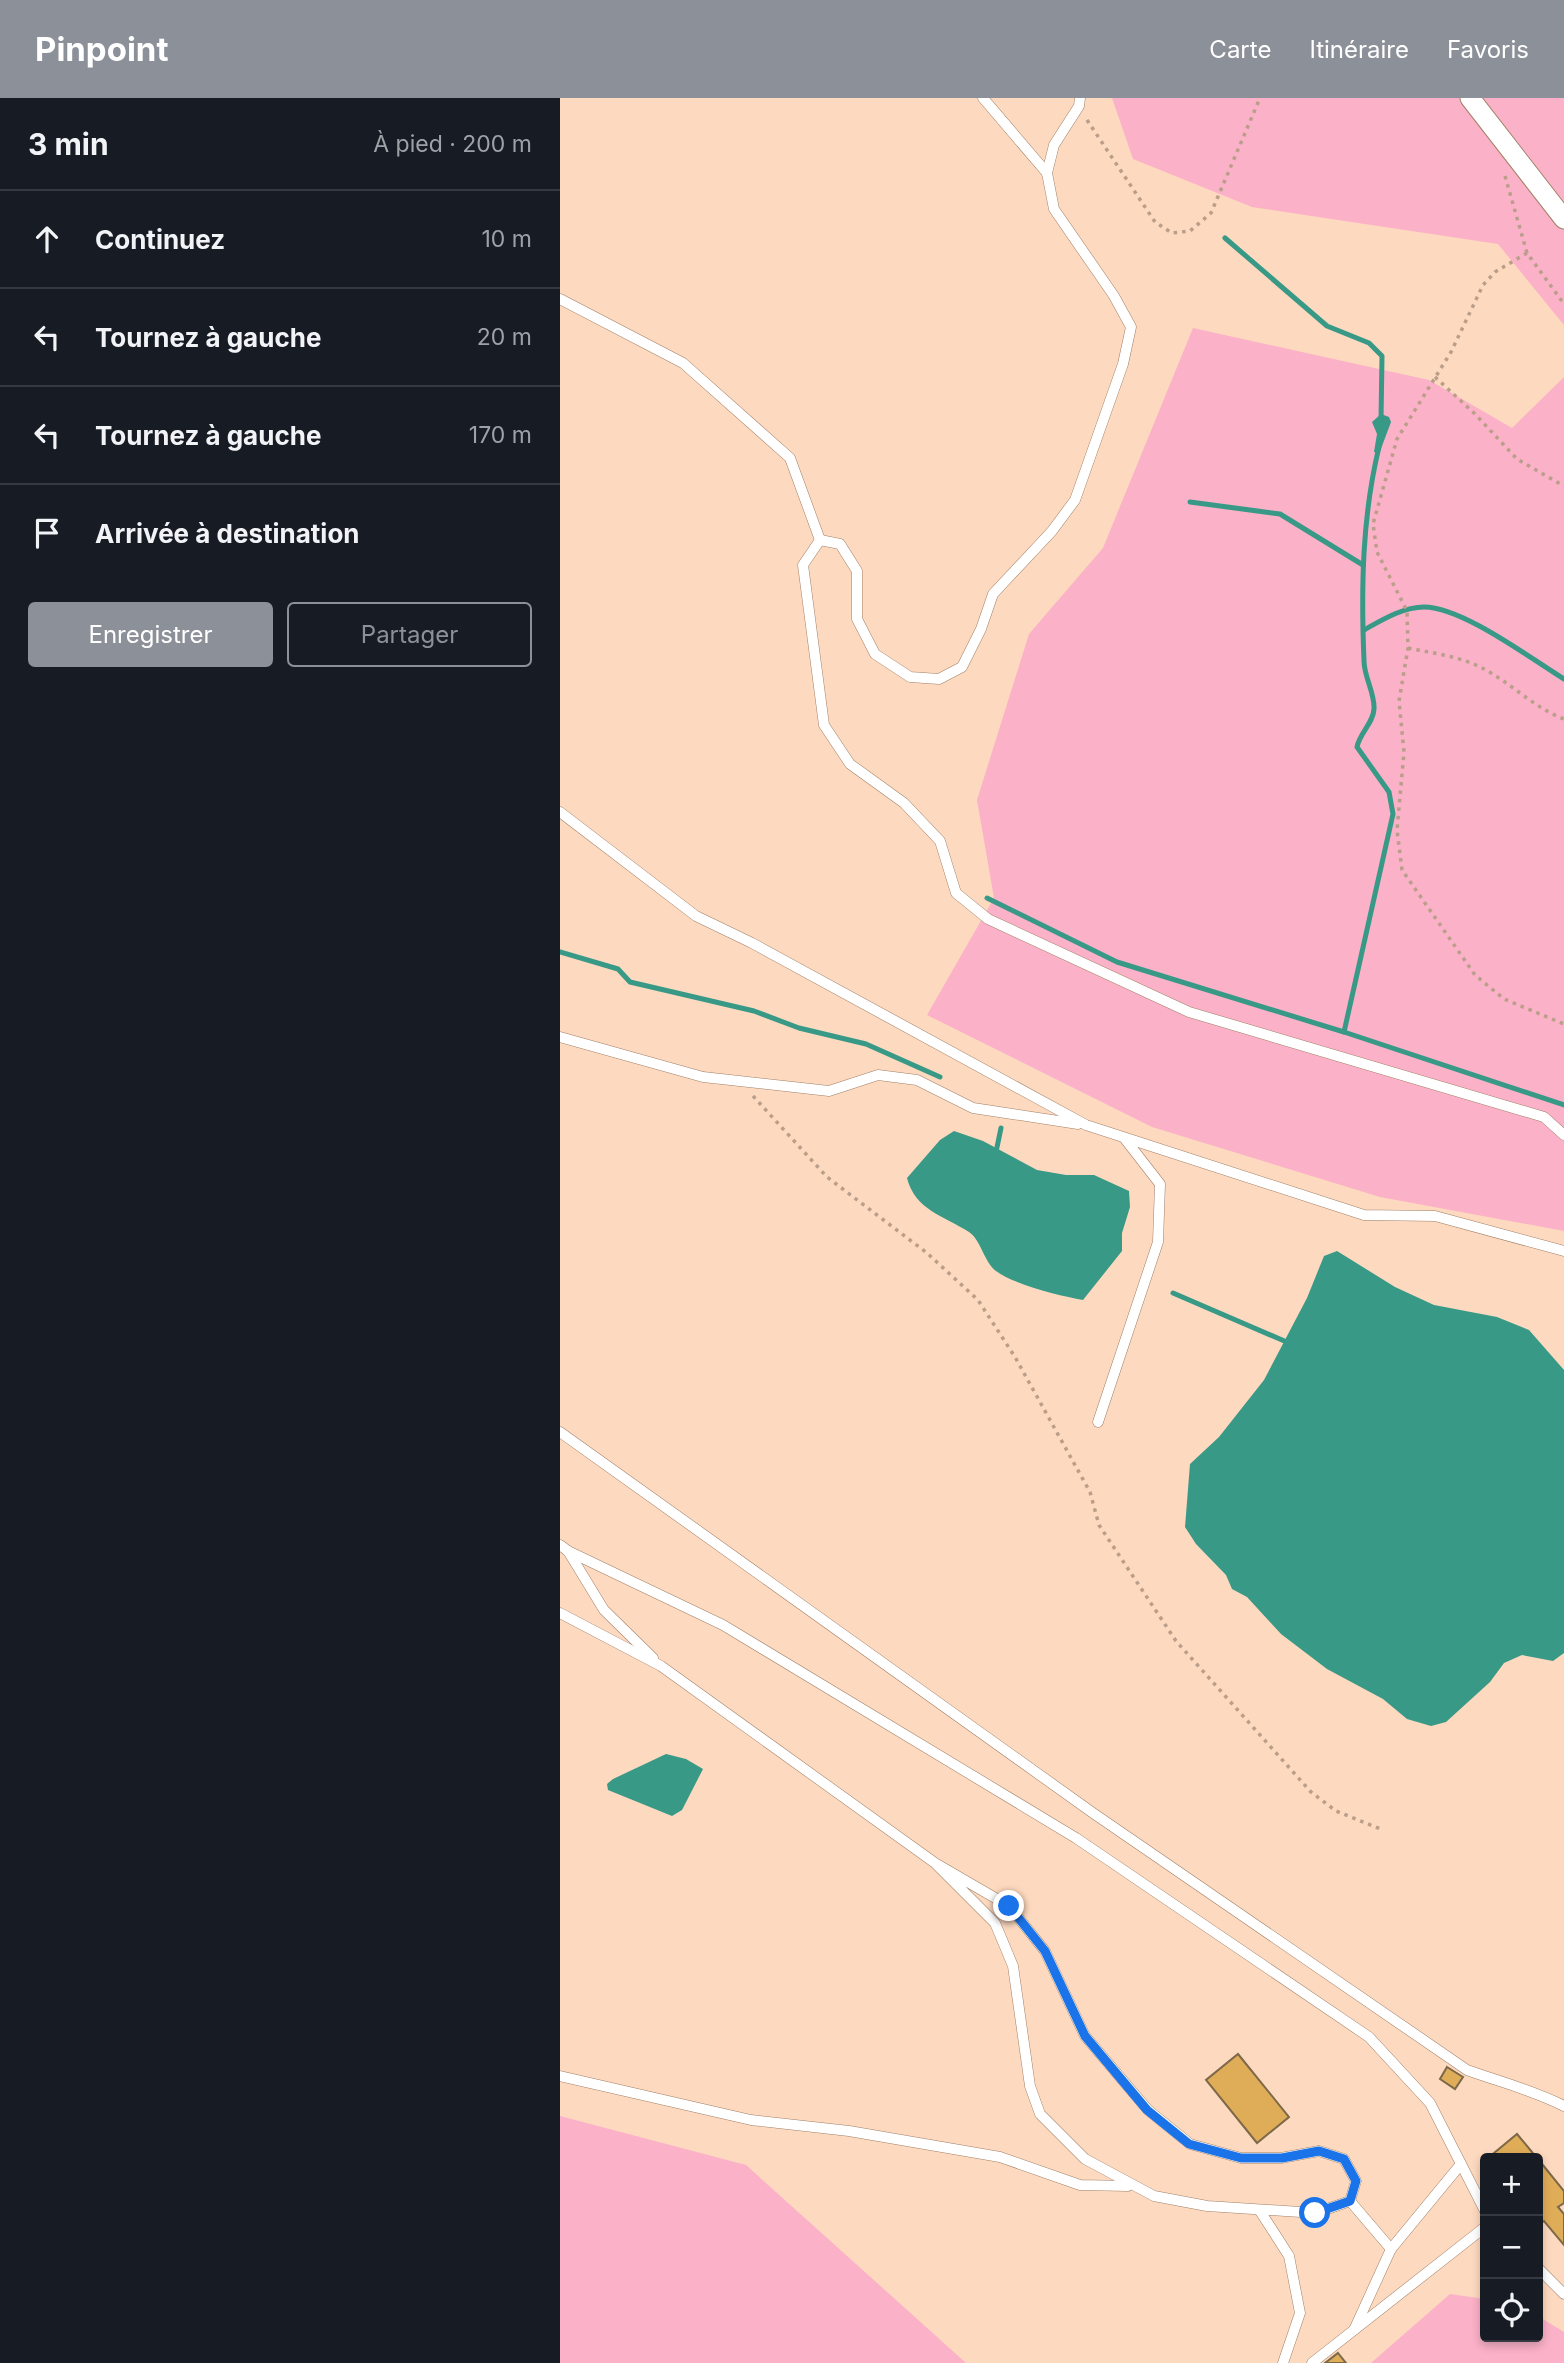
<!DOCTYPE html>
<html lang="fr">
<head>
<meta charset="utf-8">
<style>
  :root { --surface:#171b24; --page:#20242c; --text:#f1f3f6; --muted:#9ea1a6; --line:#363941; --accent:#8c9099 }
  body { margin:0; font-family:Inter,sans-serif; background:var(--page); color:var(--text) }
  .controls { position:absolute; right:21px; bottom:21px; display:grid; overflow:hidden; border-radius:7px; box-shadow:0 4px 10px #0003 }
  .controls button { width:63px; height:63px; display:grid; place-items:center; padding:0; border:0; border-bottom:2px solid var(--line); background:var(--surface); color:var(--text); font:35px sans-serif }
  .stop { position:absolute; width:21px; height:21px; margin:-16px; border:5px solid #1a73e8; border-radius:50%; background:#fff }
  .stop.end { background:#1a73e8; border-color:#fff; box-shadow:0 2px 7px #0008 }
  .list { margin:0; padding:0; list-style:none }
  h2 { display:flex; justify-content:space-between; align-items:center; height:91px; margin:0; padding:0 28px; font-size:30px }
  h2 small { font-size:23px; font-weight:400; color:var(--muted) }
  .list li { display:grid; grid-template-columns:46px 1fr auto; gap:21px; align-items:center; box-sizing:border-box; height:98px; padding:0 28px; border-top:2px solid var(--line) }
  .list b { display:block; font-size:26px; white-space:nowrap }
  .list em { font-size:23px; font-style:normal; color:var(--muted) }
  .actions { display:flex; gap:14px; padding:21px 28px }
  .actions a { flex:1; padding:16px 0; border:2px solid var(--accent); border-radius:7px; text-align:center; font-size:24px; color:var(--accent) }
  .actions .main { background:var(--accent); color:#fff }
  .icon { flex:none; width:38px; height:38px; fill:none; stroke:currentColor; stroke-width:2; stroke-linecap:round; stroke-linejoin:round }
  .map { position:relative; flex:none; width:1004px; height:2265px; overflow:hidden }
  header { display:flex; align-items:center; gap:42px; box-sizing:border-box; height:98px; padding:0 35px; background:var(--accent); color:#fff }
  header strong { font-size:33px }
  nav { display:flex; gap:38px; margin-inline-start:auto; font-size:24px }
  main { display:flex }
  aside { flex:1; background:var(--surface) }
  .map>svg:first-child { display:block }
  .green { fill:#fbb1c8 }
  .water { fill:#379986 }
  .lines { fill:none; stroke-linecap:round; stroke-linejoin:round }
  .stream { stroke:#379986; stroke-width:5 }
  .building { fill:#dfad58; stroke:#7d6848; stroke-width:2 }
  .lane-casing { stroke:#a18067; stroke-width:11 }
  .street-casing { stroke:#a18067; stroke-width:21 }
  .path { stroke:#ba9e8a; stroke-width:3.5; stroke-dasharray:3.5 5; stroke-linecap:butt }
  .lane { stroke:#fff; stroke-width:10 }
  .street { stroke:#fff; stroke-width:19 }
  .route { stroke:#1a73e8; stroke-width:9 }
</style>
</head>
<body>
<header>
<strong>Pinpoint</strong>
<nav><a>Carte</a><a>Itinéraire</a><a>Favoris</a></nav>
</header>
<main>
<aside>
<h2>3 min<small>À pied · 200 m</small></h2>
<ul class="list">
<li><svg class="icon" aria-label="ahead" viewBox="0 0 24 24"><path d="M12 20V5M6 11l6-6 6 6"/></svg><div><b>Continuez</b></div><em>10 m</em></li>
<li><svg class="icon" aria-label="left" viewBox="0 0 24 24"><path d="M17 20v-9H6M10 6l-5 5 5 5"/></svg><div><b>Tournez à gauche</b></div><em>20 m</em></li>
<li><svg class="icon" aria-label="left" viewBox="0 0 24 24"><path d="M17 20v-9H6M10 6l-5 5 5 5"/></svg><div><b>Tournez à gauche</b></div><em>170 m</em></li>
<li><svg class="icon" aria-label="arrive" viewBox="0 0 24 24"><path d="M6 21V4h12l-3 4 3 4H6"/></svg><div><b>Arrivée à destination</b></div></li>
</ul>
<div class="actions"><a class="main">Enregistrer</a><a>Partager</a></div>
</aside>
<div class="map">
<svg width="1004" height="2265" viewBox="0 0 1004 2265">
  <rect width="100%" height="100%" fill="#fdd9bf"/>
  <g class="green">
    <polygon points="552,0 1004,0 1004,227 938,146 692,109 573,61"/>
    <polygon points="633,230 869,282 952,330 1004,279 1004,1133 820,1099 592,1029 367,917 434,800 417,702 469,536 543,450"/>
    <polygon points="0,2018 186,2067 406,2265 0,2265"/>
    <polygon points="890,2196 925,2201 925,2239 978,2239 978,2218 1004,2234 1004,2265 811,2265"/>
  </g>
  <g class="water">
    <polygon points="821,316 829,319 831,324 819,356 814,354 817,336 812,324"/>
    <path d="M394,1033L423,1043L477,1072L506,1077H534L569,1093L570,1109L562,1135V1153L523,1202C500,1198 455,1187 436,1173C424,1164 421,1142 409,1134C384,1118 355,1112 347,1080L380,1042Z"/>
    <polygon points="777,1153 835,1189 874,1207 937,1219 969,1232 1004,1272 1004,1555 993,1563 962,1557 944,1565 930,1584 886,1624 871,1628 847,1621 823,1601 767,1571 721,1536 687,1499 672,1491 666,1477 636,1446 625,1429 630,1366 659,1339 704,1282 747,1200 764,1158"/>
    <polygon points="106,1656 126,1661 143,1671 122,1712 112,1718 48,1692 47,1686 53,1681"/>
  </g>
  <g class="lines">
    <g class="stream">
      <polyline points="665,140 767,228 809,245 822,258 821,322"/>
      <path d="M819,349C802,419 801,491 804,563C804,579 815,595 814,611C813,626 800,634 797,649L829,694L833,716L784,934L1004,1007"/>
      <polyline points="630,404 720,416 803,467"/>
      <path d="M804,532C822,522 843,509 864,509C902,509 970,560 1004,581"/>
      <polyline points="427,800 557,864 784,934"/>
      <polyline points="0,854 58,871 70,884 194,913 239,930 306,946 380,979"/>
      <polyline points="436,1054 441,1030"/>
      <polyline points="613,1195 729,1245"/>
    </g>
  </g>
  <g class="building">
    <polygon points="678,1956 729,2019 697,2045 646,1982"/>
    <polygon points="887,1969 903,1979 895,1991 880,1981"/>
    <polygon points="957,2036 977,2060 928,2060"/>
    <polygon points="978,2061 1004,2093 1004,2105 998,2109 1004,2116 1004,2147 984,2123 980,2126 978,2123"/>
    <polygon points="778,2255 786,2265 765,2265"/>
  </g>
  <g class="lines">
    <defs>
      <g id="lane">
        <polyline points="423,0 487,75"/>
        <polyline points="520,0 519,8 494,47 487,75 494,111 554,198 571,229 563,266 515,402 492,433 433,496 421,531 402,569 379,581 350,579 315,556 297,521 297,473 280,446 260,442 243,467 264,627 290,666 344,705 380,743 396,795 428,821 629,914 984,1019 1004,1037"/>
        <polyline points="0,201 123,265 230,360 260,442"/>
        <polyline points="0,714 136,818 192,845 526,1027 804,1117 875,1118 1004,1153"/>
        <polyline points="0,939 143,979 269,993 318,977 357,982 413,1010 518,1026"/>
        <polyline points="538,1324 598,1144 600,1086 565,1041"/>
        <path d="M0,1334L533,1715L907,1972C940,1984 973,1992 1004,2008"/>
        <polyline points="0,1447 8,1453 44,1512 93,1560"/>
        <polyline points="8,1453 163,1527 516,1740 809,1939 870,2005 925,2113"/>
        <polyline points="0,1515 101,1568 375,1765 449,1808 485,1853 525,1938 588,2012 630,2046 681,2060 721,2060 759,2053 784,2061 796,2083 790,2103 756,2115 647,2108 594,2098 525,2061 480,2016 470,1988 453,1868 435,1825 375,1765"/>
        <polyline points="0,1978 191,2022 289,2033 440,2059 520,2087 568,2088"/>
        <polyline points="790,2103 831,2151"/>
        <polyline points="700,2113 729,2158 740,2215 723,2265"/>
        <polyline points="978,2170 1004,2196"/>
        <polyline points="794,2232 831,2151 901,2066"/>
        <polyline points="752,2265 925,2129"/>
      </g>
      <polyline id="street" points="910,0 1004,121"/>
    </defs>
    <use href="#lane" class="lane-casing"/>
    <use href="#street" class="street-casing"/>
    <g class="path">
      <polyline points="527,22 595,124 612,135 630,133 651,115 700,0"/>
      <polyline points="945,78 967,155 1004,206"/>
      <polyline points="967,155 935,174 923,187 891,254 837,341 813,426 817,454 847,513 848,550 839,603 844,654 837,732 842,772 915,877 944,901 1004,926"/>
      <polyline points="875,279 915,316 957,361 1004,388"/>
      <path d="M848,550C877,556 906,559 931,575C956,590 977,611 1004,621"/>
      <polyline points="193,998 267,1079 367,1155 418,1202 455,1259 530,1394 539,1427 616,1543 751,1694 776,1713 823,1732"/>
    </g>
    <use href="#lane" class="lane"/>
    <use href="#street" class="street"/>
  </g>
  <g class="lines">
    <polyline class="route" points="449,1808 485,1853 525,1938 587,2012 629,2046 681,2060 722,2060 759,2053 784,2061 796,2083 790,2103 755,2115"/>
  </g>
</svg>
<div class="controls">
<button>+</button>
<button>−</button>
<button><svg class="icon" aria-label="locate" viewBox="0 0 24 24"><circle cx="12" cy="12" r="6"/><path d="M12 2v4M12 18v4M2 12h4M18 12h4"/></svg></button>
</div>
<div class="stop" style="left:755px;top:2115px"></div>
<div class="stop end" style="left:449px;top:1808px"></div>
</div>
</main>
</body>
</html>
